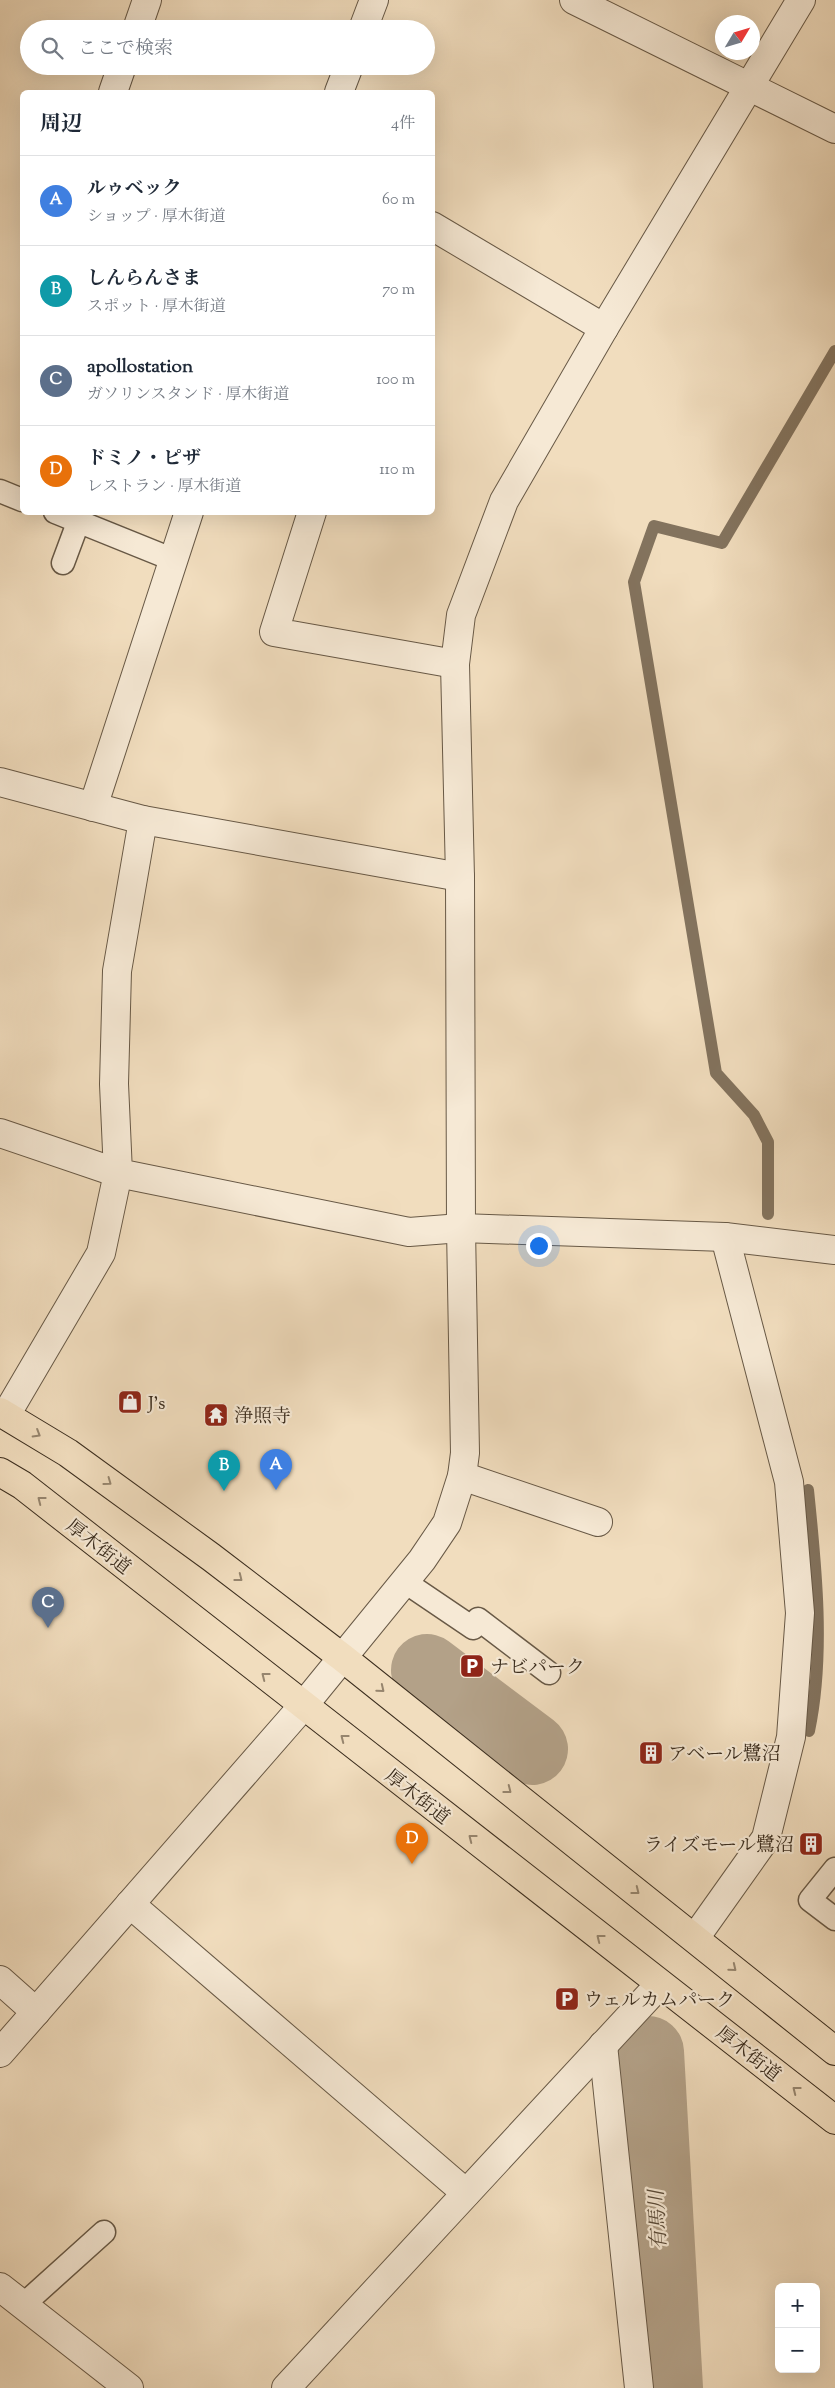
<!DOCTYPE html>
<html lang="ja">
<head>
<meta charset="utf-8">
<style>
  :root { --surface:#fff; --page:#f6f6f7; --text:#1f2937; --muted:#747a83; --line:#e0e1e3; --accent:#2563eb }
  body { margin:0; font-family:"Sorts Mill Goudy","Noto Serif JP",serif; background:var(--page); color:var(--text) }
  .controls { position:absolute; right:15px; bottom:15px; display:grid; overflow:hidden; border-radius:8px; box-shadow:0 5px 20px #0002 }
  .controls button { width:45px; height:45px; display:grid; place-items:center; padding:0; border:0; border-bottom:1px solid var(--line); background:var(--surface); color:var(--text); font:25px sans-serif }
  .compass { position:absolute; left:715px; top:15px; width:45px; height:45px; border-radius:50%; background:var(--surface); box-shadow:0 5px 20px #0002; rotate:52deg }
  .you { position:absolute; left:538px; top:1245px; width:18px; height:18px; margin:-12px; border:4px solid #fff; border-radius:50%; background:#1a73e8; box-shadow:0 0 0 8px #1a73e833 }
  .badge { display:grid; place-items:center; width:32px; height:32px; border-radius:50%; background:var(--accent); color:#fff; font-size:16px; font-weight:700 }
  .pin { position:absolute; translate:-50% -41px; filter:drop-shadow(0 1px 2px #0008) }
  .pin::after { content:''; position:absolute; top:26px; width:18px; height:15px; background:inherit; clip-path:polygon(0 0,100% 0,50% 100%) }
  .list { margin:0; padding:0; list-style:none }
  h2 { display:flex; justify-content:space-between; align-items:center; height:65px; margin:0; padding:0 20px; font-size:21px }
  h2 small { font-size:16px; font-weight:400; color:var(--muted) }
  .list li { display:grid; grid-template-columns:32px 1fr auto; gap:15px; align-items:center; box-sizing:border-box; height:90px; padding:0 20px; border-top:1px solid var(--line) }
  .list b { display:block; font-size:19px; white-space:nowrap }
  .list p { margin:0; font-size:16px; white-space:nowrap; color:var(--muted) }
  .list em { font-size:16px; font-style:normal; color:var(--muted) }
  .icon { flex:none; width:28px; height:28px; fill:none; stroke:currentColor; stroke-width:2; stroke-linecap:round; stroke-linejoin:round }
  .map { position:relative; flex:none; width:835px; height:2388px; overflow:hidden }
  .search { position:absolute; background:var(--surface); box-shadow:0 5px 20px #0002; left:20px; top:20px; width:415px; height:55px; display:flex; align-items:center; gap:12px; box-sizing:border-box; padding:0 18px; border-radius:28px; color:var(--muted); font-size:19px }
  .panel { position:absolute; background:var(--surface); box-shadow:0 5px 20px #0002; left:20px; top:90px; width:415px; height:425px; border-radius:8px }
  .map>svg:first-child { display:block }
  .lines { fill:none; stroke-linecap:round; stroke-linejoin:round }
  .stream { stroke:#83735e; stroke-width:12 }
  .river { stroke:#b3a188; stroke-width:72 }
  .service-casing { stroke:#685946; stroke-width:25 }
  .minor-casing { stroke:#685946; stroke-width:30 }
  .tertiary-casing { stroke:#685946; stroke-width:30 }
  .trunk-casing { stroke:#3b2d1e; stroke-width:30 }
  .service { stroke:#f6e9d5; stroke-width:22 }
  .minor { stroke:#f6e9d5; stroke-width:28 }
  .tertiary { stroke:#f6e9d5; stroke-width:28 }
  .trunk { stroke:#f1ddbe; stroke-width:28 }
  .oneway { stroke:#96856e }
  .labels { text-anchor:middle; stroke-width:4.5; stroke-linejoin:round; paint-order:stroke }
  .poi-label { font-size:19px; fill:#3b2d1e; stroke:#f6e9d5; text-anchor:start }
  .street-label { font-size:19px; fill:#3b2d1e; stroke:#f6e9d5 }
  .water-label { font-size:20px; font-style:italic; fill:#594a38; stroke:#f6e9d5 }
</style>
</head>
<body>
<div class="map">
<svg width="835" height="2388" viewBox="0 0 835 2388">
  <rect width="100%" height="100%" fill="#f1ddbe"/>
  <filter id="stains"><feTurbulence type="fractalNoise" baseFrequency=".004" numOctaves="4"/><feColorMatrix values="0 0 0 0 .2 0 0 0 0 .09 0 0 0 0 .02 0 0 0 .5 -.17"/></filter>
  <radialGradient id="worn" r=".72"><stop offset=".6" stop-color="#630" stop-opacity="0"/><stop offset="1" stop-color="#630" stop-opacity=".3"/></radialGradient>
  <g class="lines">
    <g class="stream">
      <polyline points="768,1214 768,1142 754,1115 716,1073 634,582 654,526 722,543 835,351"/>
      <path d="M808,1490C816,1567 825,1655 809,1731"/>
    </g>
    <g class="river">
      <polyline points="427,1670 532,1749"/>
      <polyline points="648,2052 667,2388"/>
    </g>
    <defs>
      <g id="service">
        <polyline points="0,491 22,500"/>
        <polyline points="55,512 174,560"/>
        <polyline points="63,563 82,512"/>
        <polyline points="405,1582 473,1628 478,1619 549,1673"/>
        <polyline points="835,1869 810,1900 835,1919"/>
        <polyline points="23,2305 104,2232"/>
      </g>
      <g id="minor">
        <polyline points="574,0 835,129"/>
        <polyline points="137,29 147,0"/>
        <polyline points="363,29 374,0"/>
        <polyline points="113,92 122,66"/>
        <polyline points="339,92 349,66"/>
        <polyline points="432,226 604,328"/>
        <polyline points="312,512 274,632 455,664"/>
        <polyline points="0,782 143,820 460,877"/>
        <polyline points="93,807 189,512"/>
        <polyline points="143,820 117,971 114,1084 118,1173 409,1232 461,1228 725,1237 835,1250"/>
        <polyline points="0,1133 118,1173 101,1253 6,1415"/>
        <polyline points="462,1476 598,1522"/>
        <polyline points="130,1904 466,2193"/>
        <polyline points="695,1938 766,1838 791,1737 800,1613 789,1482 725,1237"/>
        <polyline points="0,1980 36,2012"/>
        <polyline points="603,2045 639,2388"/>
        <polyline points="0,2287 129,2388"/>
        <polyline points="286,2388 660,1984"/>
      </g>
      <polyline id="tertiary" points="0,2053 303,1706 422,1560 447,1523 462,1476 465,1453 461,1228 460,877 455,664 461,615 504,501 604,328 801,0"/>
      <g id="trunk">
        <polyline points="0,1412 68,1453 211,1557 343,1658 835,2051"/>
        <polyline points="0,1472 22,1485 835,2120"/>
      </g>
    </defs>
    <use href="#service" class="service-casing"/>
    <use href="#minor" class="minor-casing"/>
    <use href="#tertiary" class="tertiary-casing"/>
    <use href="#trunk" class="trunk-casing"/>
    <use href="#service" class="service"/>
    <use href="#minor" class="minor"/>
    <use href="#tertiary" class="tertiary"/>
    <use href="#trunk" class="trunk"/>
  </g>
  <defs><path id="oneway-chevron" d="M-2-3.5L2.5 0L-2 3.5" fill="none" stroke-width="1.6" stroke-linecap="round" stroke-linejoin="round" transform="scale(1.25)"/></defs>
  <g class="oneway">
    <use href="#oneway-chevron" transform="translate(37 1434) rotate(31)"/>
    <use href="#oneway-chevron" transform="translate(108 1482) rotate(36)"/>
    <use href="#oneway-chevron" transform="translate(41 1500) rotate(-142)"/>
    <use href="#oneway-chevron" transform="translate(239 1578) rotate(38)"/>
    <use href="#oneway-chevron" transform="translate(265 1676) rotate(-142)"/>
    <use href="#oneway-chevron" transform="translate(381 1689) rotate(39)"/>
    <use href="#oneway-chevron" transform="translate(344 1738) rotate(-142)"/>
    <use href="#oneway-chevron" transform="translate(508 1790) rotate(38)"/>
    <use href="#oneway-chevron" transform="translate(472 1838) rotate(-142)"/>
    <use href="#oneway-chevron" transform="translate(636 1891) rotate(38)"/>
    <use href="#oneway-chevron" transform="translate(600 1938) rotate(-142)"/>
    <use href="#oneway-chevron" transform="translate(733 1968) rotate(39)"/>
    <use href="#oneway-chevron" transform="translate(796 2090) rotate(-142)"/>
  </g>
  <defs>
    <symbol id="shop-square" viewBox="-11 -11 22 22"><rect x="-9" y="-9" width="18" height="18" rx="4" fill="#8f2418" stroke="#f6e9d5"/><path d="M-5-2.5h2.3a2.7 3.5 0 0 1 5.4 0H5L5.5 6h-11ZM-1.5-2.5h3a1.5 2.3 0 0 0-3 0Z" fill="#fff"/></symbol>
    <symbol id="temple-square" viewBox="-11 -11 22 22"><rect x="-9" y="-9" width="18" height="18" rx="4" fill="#8f2418" stroke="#f6e9d5"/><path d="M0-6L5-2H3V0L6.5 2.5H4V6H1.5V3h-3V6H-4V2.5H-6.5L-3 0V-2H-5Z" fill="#fff"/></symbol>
    <symbol id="parking-square" viewBox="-11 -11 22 22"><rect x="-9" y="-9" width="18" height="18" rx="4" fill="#8f2418" stroke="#f6e9d5"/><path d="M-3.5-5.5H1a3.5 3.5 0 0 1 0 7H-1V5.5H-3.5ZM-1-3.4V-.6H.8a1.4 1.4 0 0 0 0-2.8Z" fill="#fff"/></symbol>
    <symbol id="building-square" viewBox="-11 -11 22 22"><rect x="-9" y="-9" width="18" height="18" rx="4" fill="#8f2418" stroke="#f6e9d5"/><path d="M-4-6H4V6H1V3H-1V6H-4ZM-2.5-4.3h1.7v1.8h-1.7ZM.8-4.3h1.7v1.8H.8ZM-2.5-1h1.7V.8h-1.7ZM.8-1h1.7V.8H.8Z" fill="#fff"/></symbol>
  </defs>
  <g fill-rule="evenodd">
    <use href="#shop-square" x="116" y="1388" width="28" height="28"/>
    <use href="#temple-square" x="202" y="1401" width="28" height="28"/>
    <use href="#parking-square" x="458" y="1652" width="28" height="28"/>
    <use href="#building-square" x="637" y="1739" width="28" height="28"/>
    <use href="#building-square" x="797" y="1830" width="28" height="28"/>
    <use href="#parking-square" x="553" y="1985" width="28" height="28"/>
  </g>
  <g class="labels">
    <g class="poi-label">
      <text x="148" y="1409">J's</text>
      <text x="234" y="1422">浄照寺</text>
      <text x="490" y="1673">ナビパーク</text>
      <text x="668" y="1760">アベール鷺沼</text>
      <text x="794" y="1851" text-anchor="end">ライズモール鷺沼</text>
      <text x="584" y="2006">ウェルカムパーク</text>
    </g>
    <g class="street-label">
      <text transform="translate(99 1546) rotate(38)" y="7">厚木街道</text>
      <text transform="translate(418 1796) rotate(38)" y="7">厚木街道</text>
      <text transform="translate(749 2053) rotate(38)" y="7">厚木街道</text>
    </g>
    <g class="water-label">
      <text transform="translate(657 2220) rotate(-93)" y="7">有馬川</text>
    </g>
  </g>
  <rect width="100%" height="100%" filter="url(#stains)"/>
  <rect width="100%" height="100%" fill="url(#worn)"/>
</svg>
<div class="controls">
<button>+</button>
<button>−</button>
</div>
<svg class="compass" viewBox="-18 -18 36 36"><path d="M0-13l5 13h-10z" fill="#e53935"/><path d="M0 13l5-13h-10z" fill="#747a83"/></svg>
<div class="you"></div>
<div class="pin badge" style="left:276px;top:1490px;background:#3f7fe0">A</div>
<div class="pin badge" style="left:224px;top:1491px;background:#0f9aa8">B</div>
<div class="pin badge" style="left:48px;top:1628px;background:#5c6f8a">C</div>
<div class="pin badge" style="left:412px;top:1864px;background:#e8710a">D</div>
<div class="search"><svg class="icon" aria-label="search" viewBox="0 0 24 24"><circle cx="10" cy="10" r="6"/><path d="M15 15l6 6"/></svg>ここで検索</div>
<section class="panel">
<h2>周辺<small>4件</small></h2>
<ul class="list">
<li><span class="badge" style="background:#3f7fe0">A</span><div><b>ルゥベック</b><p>ショップ · 厚木街道</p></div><em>60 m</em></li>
<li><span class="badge" style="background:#0f9aa8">B</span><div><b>しんらんさま</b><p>スポット · 厚木街道</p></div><em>70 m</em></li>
<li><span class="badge" style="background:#5c6f8a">C</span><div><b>apollostation</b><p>ガソリンスタンド · 厚木街道</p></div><em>100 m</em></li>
<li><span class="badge" style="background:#e8710a">D</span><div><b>ドミノ・ピザ</b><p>レストラン · 厚木街道</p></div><em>110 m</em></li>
</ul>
</section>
</div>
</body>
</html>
